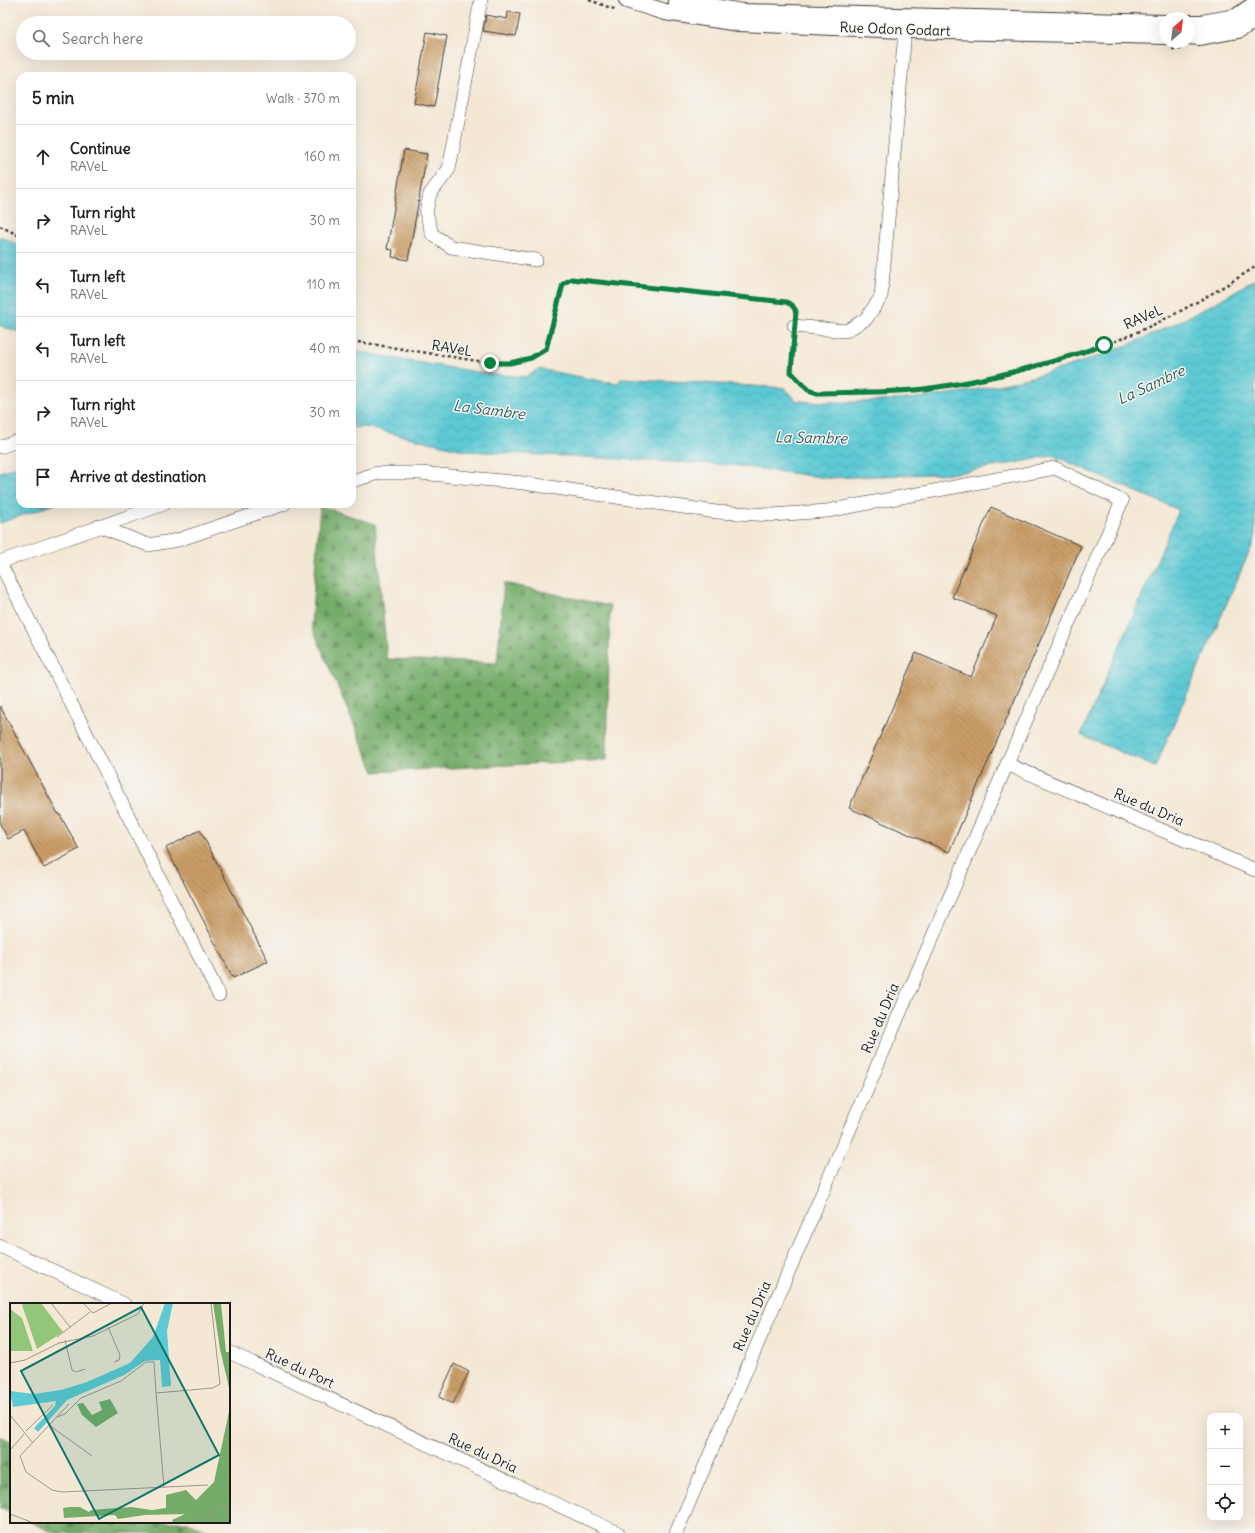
<!DOCTYPE html>
<html lang="en">
<head>
<meta charset="utf-8">
<style>
  :root { --surface:#fff; --page:#f6f6f6; --text:#222; --muted:#767676; --line:#e0e0e0 }
  body { margin:0; font-family:Delius,sans-serif; background:var(--page); color:var(--text) }
  .controls { position:absolute; right:12px; bottom:12px; display:grid; overflow:hidden; border-radius:8px; box-shadow:0 4px 16px #0002 }
  .controls button { width:36px; height:36px; display:grid; place-items:center; padding:0; border:0; border-bottom:1px solid var(--line); background:var(--surface); color:var(--text); font:20px sans-serif }
  .compass { position:absolute; left:1159px; top:12px; width:36px; height:36px; border-radius:50%; background:var(--surface); box-shadow:0 4px 16px #0002; rotate:28deg }
  .stop { position:absolute; width:12px; height:12px; margin:-9px; border:3px solid #0b8043; border-radius:50%; background:#fff }
  .stop.end { background:#0b8043; border-color:#fff; box-shadow:0 1px 4px #0008 }
  .list { margin:0; padding:0; list-style:none }
  h2 { display:flex; justify-content:space-between; align-items:center; height:52px; margin:0; padding:0 16px; font-size:17px }
  h2 small { font-size:13px; font-weight:400; color:var(--muted) }
  .list li { display:grid; grid-template-columns:26px 1fr auto; gap:12px; align-items:center; box-sizing:border-box; height:64px; padding:0 16px; border-top:1px solid var(--line) }
  .list b { display:block; font-size:15px; white-space:nowrap }
  .list p { margin:0; font-size:13px; white-space:nowrap; color:var(--muted) }
  .list em { font-size:13px; font-style:normal; color:var(--muted) }
  .icon { flex:none; width:22px; height:22px; fill:none; stroke:currentColor; stroke-width:2; stroke-linecap:round; stroke-linejoin:round }
  .map { position:relative; flex:none; width:1255px; height:1533px; overflow:hidden }
  .search { position:absolute; background:var(--surface); box-shadow:0 4px 16px #0002; left:16px; top:16px; width:340px; height:44px; display:flex; align-items:center; gap:10px; box-sizing:border-box; padding:0 14px; border-radius:22px; color:var(--muted); font-size:15px }
  .panel { position:absolute; background:var(--surface); box-shadow:0 4px 16px #0002; left:16px; top:72px; width:340px; height:436px; border-radius:12px }
  .map>svg:first-child { display:block }
  .forest { fill:url(#forest-firs); stroke:#486442 }
  .water { fill:url(#water-waves); stroke:#3c7278 }
  .building { fill:url(#building-back-hatch) }
  .lines { fill:none; stroke-linecap:round; stroke-linejoin:round }
  .minor-casing { stroke:#3c3b38; stroke-width:14 }
  .major-casing { stroke:#3c3b38; stroke-width:18 }
  .path { stroke:#3c3b38; stroke-width:2.5; stroke-dasharray:3 3; stroke-linecap:butt }
  .minor { stroke:#fff; stroke-width:13 }
  .major { stroke:#fff; stroke-width:16 }
  .route { stroke:#0b8043; stroke-width:5 }
  .labels { text-anchor:middle; stroke-width:3; stroke-linejoin:round; paint-order:stroke }
  .street-label { font-size:14px; fill:#1c1c1c; stroke:#f6f6f2 }
  .water-label { font-size:15px; font-style:italic; fill:#33595c; stroke:#f6f6f2 }
  .inset-road { fill:none; stroke:#9e968b; stroke-width:1 }
  .view { fill:#0f766e; fill-opacity:0.15; stroke:#0f766e; stroke-width:2 }
  .inset-edge { fill:none; stroke:#1c1c1c; stroke-width:2 }
</style>
</head>
<body>
<div class="map">
<svg width="1255" height="1533" viewBox="0 0 1255 1533">
  <defs>
    <pattern id="forest-firs" width="22" height="20" patternUnits="userSpaceOnUse"><rect width="22" height="20" fill="#75ac69"/><path d="M5 1l3.5 6h-7zM16 11l3.5 6h-7z" fill="#5f8b56"/></pattern>
    <pattern id="water-waves" width="16" height="10" patternUnits="userSpaceOnUse"><rect width="16" height="10" fill="#5dc9d4"/><path d="M0 5q4-4 8 0t8 0" fill="none" stroke="#50acb5"/></pattern>
    <pattern id="building-back-hatch" width="6" height="6" patternUnits="userSpaceOnUse"><rect width="6" height="6" fill="#ca9e67"/><path d="M-1 5l2 2M0 0l6 6M5-1l2 2" fill="none" stroke="#a38054"/></pattern>
  </defs>
  <rect width="100%" height="100%" fill="#f6f6f2"/>
  <filter id="ink" filterUnits="userSpaceOnUse"><feTurbulence type="fractalNoise" baseFrequency=".025" numOctaves="2"/><feDisplacementMap in="SourceGraphic" scale="8" xChannelSelector="R" yChannelSelector="G"/><feConvolveMatrix kernelMatrix="1 2 1 2 8 2 1 2 1" color-interpolation-filters="sRGB"/></filter>
  <filter id="wash" filterUnits="userSpaceOnUse"><feTurbulence type="fractalNoise" baseFrequency=".012" numOctaves="4" result="noise"/><feDisplacementMap in="SourceGraphic" scale="16" xChannelSelector="R" yChannelSelector="G"/><feGaussianBlur stdDeviation="0.9" result="paint"/><feColorMatrix in="noise" values="0 0 0 0 0 0 0 0 0 0 0 0 0 0 0 0 0 1.4 0 .05"/><feComposite in="paint" operator="in"/></filter>
  <g filter="url(#wash)">
    <rect width="100%" height="100%" fill="#f4e8d5"/>
    <g class="forest">
      <polygon points="320,506 375,524 387,659 497,663 504,583 610,606 607,760 374,772 311,624"/>
      <polygon points="0,1436 11,1441 11,1513 0,1508"/>
      <polygon points="30,1522 188,1522 212,1533 55,1533"/>
    </g>
    <g class="water">
      <polygon points="0,236 20,246 20,332 0,326"/>
      <path d="M1255,279V539L1155,767L1081,735L1179,510L1052,455L1026,461L957,473L827,478L732,465L468,451L364,427L352,428V350L385,357L489,374L526,377L539,369L601,381L618,383L622,378L785,388L797,401C961,410 1117,366 1255,279Z"/>
      <polygon points="20,465 20,504 55,504 0,523 0,472"/>
    </g>
    <g id="blocks">
      <g class="building">
        <polygon points="508,12 520,14 516,36 483,31 486,15 507,19"/>
        <polygon points="427,32 447,36 434,107 414,103"/>
        <polygon points="404,150 427,154 408,260 392,257 393,250 387,249"/>
        <polygon points="991,507 1081,546 949,852 849,808 916,653 971,677 997,616 952,597"/>
        <polygon points="0,706 58,814 59,813 79,849 44,868 24,831 8,839 0,824"/>
        <polygon points="200,830 268,961 233,978 166,848"/>
        <polygon points="454,1364 469,1372 453,1404 439,1397"/>
      </g>
    </g>
  </g>
  <g filter="url(#ink)">
    <use href="#blocks" fill-opacity="0" stroke="#3c3b38" stroke-width="1"/>
    <g class="lines">
      <defs>
        <g id="minor">
          <polyline points="481,0 449,169 430,194 426,212 432,234 451,247 536,260"/>
          <polyline points="794,326 846,331 866,319 881,297 904,43 904,22"/>
          <polyline points="0,447 20,440"/>
          <polyline points="352,481 378,473 420,473 523,483 716,512 772,515 827,511 1055,468 1122,501 1007,764"/>
          <polyline points="99,526 148,545 178,540 284,504"/>
          <polyline points="0,562 164,504"/>
          <polyline points="0,563 219,995"/>
          <polyline points="0,1246 124,1304"/>
          <polyline points="229,1352 618,1533"/>
          <polyline points="676,1533 1007,764 1255,870"/>
        </g>
        <g id="major">
          <polyline points="627,0 665,12 739,23 905,30 1165,36"/>
          <polyline points="676,0 743,12 1165,23"/>
          <polyline points="1189,23 1202,23 1236,17 1255,4"/>
          <polyline points="1189,36 1200,37 1238,30 1255,20"/>
        </g>
      </defs>
      <use href="#minor" class="minor-casing"/>
      <use href="#major" class="major-casing"/>
      <g class="path">
        <polyline points="589,0 617,10"/>
        <polyline points="1172,49 1183,49"/>
        <polyline points="0,226 20,236"/>
        <path d="M794,338L791,372L808,390L817,393C852,392 888,393 923,389C1001,380 1090,356 1161,321C1193,305 1224,287 1255,267"/>
        <polyline points="352,341 490,363 510,363 531,358 546,349 563,284 571,279 786,302 792,305 795,313"/>
      </g>
      <use href="#minor" class="minor"/>
      <use href="#major" class="major"/>
    </g>
  </g>
  <g class="lines" filter="url(#ink)">
    <path class="route" d="M490,363H510L531,358L546,349L563,284L571,279L786,302L792,305L796,311L791,372L808,390L817,393C853,392 889,393 924,389C986,381 1045,365 1104,345"/>
  </g>
  <g class="labels">
    <g class="street-label">
      <text transform="translate(895 29) rotate(2)" y="5">Rue Odon Godart</text>
      <text transform="translate(1143 317) rotate(-24)" y="5">RAVeL</text>
      <text transform="translate(452 348) rotate(9)" y="5">RAVeL</text>
      <text transform="translate(1149 807) rotate(23)" y="5">Rue du Dria</text>
      <text transform="translate(880 1018) rotate(-67)" y="5">Rue du Dria</text>
      <text transform="translate(752 1316) rotate(-67)" y="5">Rue du Dria</text>
      <text transform="translate(300 1368) rotate(25)" y="5">Rue du Port</text>
      <text transform="translate(483 1453) rotate(25)" y="5">Rue du Dria</text>
    </g>
    <g class="water-label">
      <text transform="translate(1151 385) rotate(-25)" y="5">La Sambre</text>
      <text transform="translate(489 410) rotate(7)" y="5">La Sambre</text>
      <text transform="translate(811 438) rotate(1)" y="5">La Sambre</text>
    </g>
  </g>
  <g transform="translate(10 1303)">
    <rect width="220" height="220" fill="#f4e8d5"/>
    <path d="M0,6L12,15L23,48H0Z" fill="#92c779"/>
    <path d="M203,0H211L216,49H220V89L210,46ZM100,96L108,110L86,124L72,112L67,101L73,100L82,112L92,107L89,99ZM220,104V220H164L162,217L175,211L135,212L108,216L105,212L54,215L53,205L60,204H70L79,209L81,207L121,204L142,207L156,205V192L176,187L186,197L204,179Z" fill="#75ac69"/>
    <path d="M15,0H31L53,29L27,46L12,2Z" fill="#92c779"/>
    <path d="M155,0H163L157,28L161,83L152,84L150,57L135,58L114,72L57,97L28,129L24,125L45,103L46,98L3,104L0,88L24,91L51,87L77,79L120,60L143,34Z" fill="#5dc9d4"/>
    <path class="inset-road" d="M41,0L60,24M73,0L83,10L102,0M98,24L110,52L109,57L104,59M47,34L80,9M55,37L62,67L66,69L75,66M0,60L15,57L49,40L83,33L128,11L134,0M0,112L23,140M47,114L55,111L71,95L111,78L136,59H144L146,90M39,122L82,153M16,128L43,102M1,146L14,131M10,153L16,169L42,187L52,189L198,182M10,153L59,101M154,184L146,90L203,85L210,81L201,0M0,211L21,219M191,220L209,203H220"/>
    <path class="view" d="M131,4L209,152L89,216L11,68Z"/>
    <rect width="220" height="220" class="inset-edge"/>
  </g>
</svg>
<div class="controls">
<button>+</button>
<button>−</button>
<button><svg class="icon" aria-label="locate" viewBox="0 0 24 24"><circle cx="12" cy="12" r="6"/><path d="M12 2v4M12 18v4M2 12h4M18 12h4"/></svg></button>
</div>
<svg class="compass" viewBox="-18 -18 36 36"><path d="M0-13l5 13h-10z" fill="#e53935"/><path d="M0 13l5-13h-10z" fill="#767676"/></svg>
<div class="stop" style="left:1104px;top:345px"></div>
<div class="stop end" style="left:490px;top:363px"></div>
<div class="search"><svg class="icon" aria-label="search" viewBox="0 0 24 24"><circle cx="10" cy="10" r="6"/><path d="M15 15l6 6"/></svg>Search here</div>
<section class="panel">
<h2>5 min<small>Walk · 370 m</small></h2>
<ul class="list">
<li><svg class="icon" aria-label="ahead" viewBox="0 0 24 24"><path d="M12 20V5M6 11l6-6 6 6"/></svg><div><b>Continue</b><p>RAVeL</p></div><em>160 m</em></li>
<li><svg class="icon" aria-label="right" viewBox="0 0 24 24"><path d="M7 20v-9h11M14 6l5 5-5 5"/></svg><div><b>Turn right</b><p>RAVeL</p></div><em>30 m</em></li>
<li><svg class="icon" aria-label="left" viewBox="0 0 24 24"><path d="M17 20v-9H6M10 6l-5 5 5 5"/></svg><div><b>Turn left</b><p>RAVeL</p></div><em>110 m</em></li>
<li><svg class="icon" aria-label="left" viewBox="0 0 24 24"><path d="M17 20v-9H6M10 6l-5 5 5 5"/></svg><div><b>Turn left</b><p>RAVeL</p></div><em>40 m</em></li>
<li><svg class="icon" aria-label="right" viewBox="0 0 24 24"><path d="M7 20v-9h11M14 6l5 5-5 5"/></svg><div><b>Turn right</b><p>RAVeL</p></div><em>30 m</em></li>
<li><svg class="icon" aria-label="arrive" viewBox="0 0 24 24"><path d="M6 21V4h12l-3 4 3 4H6"/></svg><div><b>Arrive at destination</b></div></li>
</ul>
</section>
</div>
</body>
</html>
